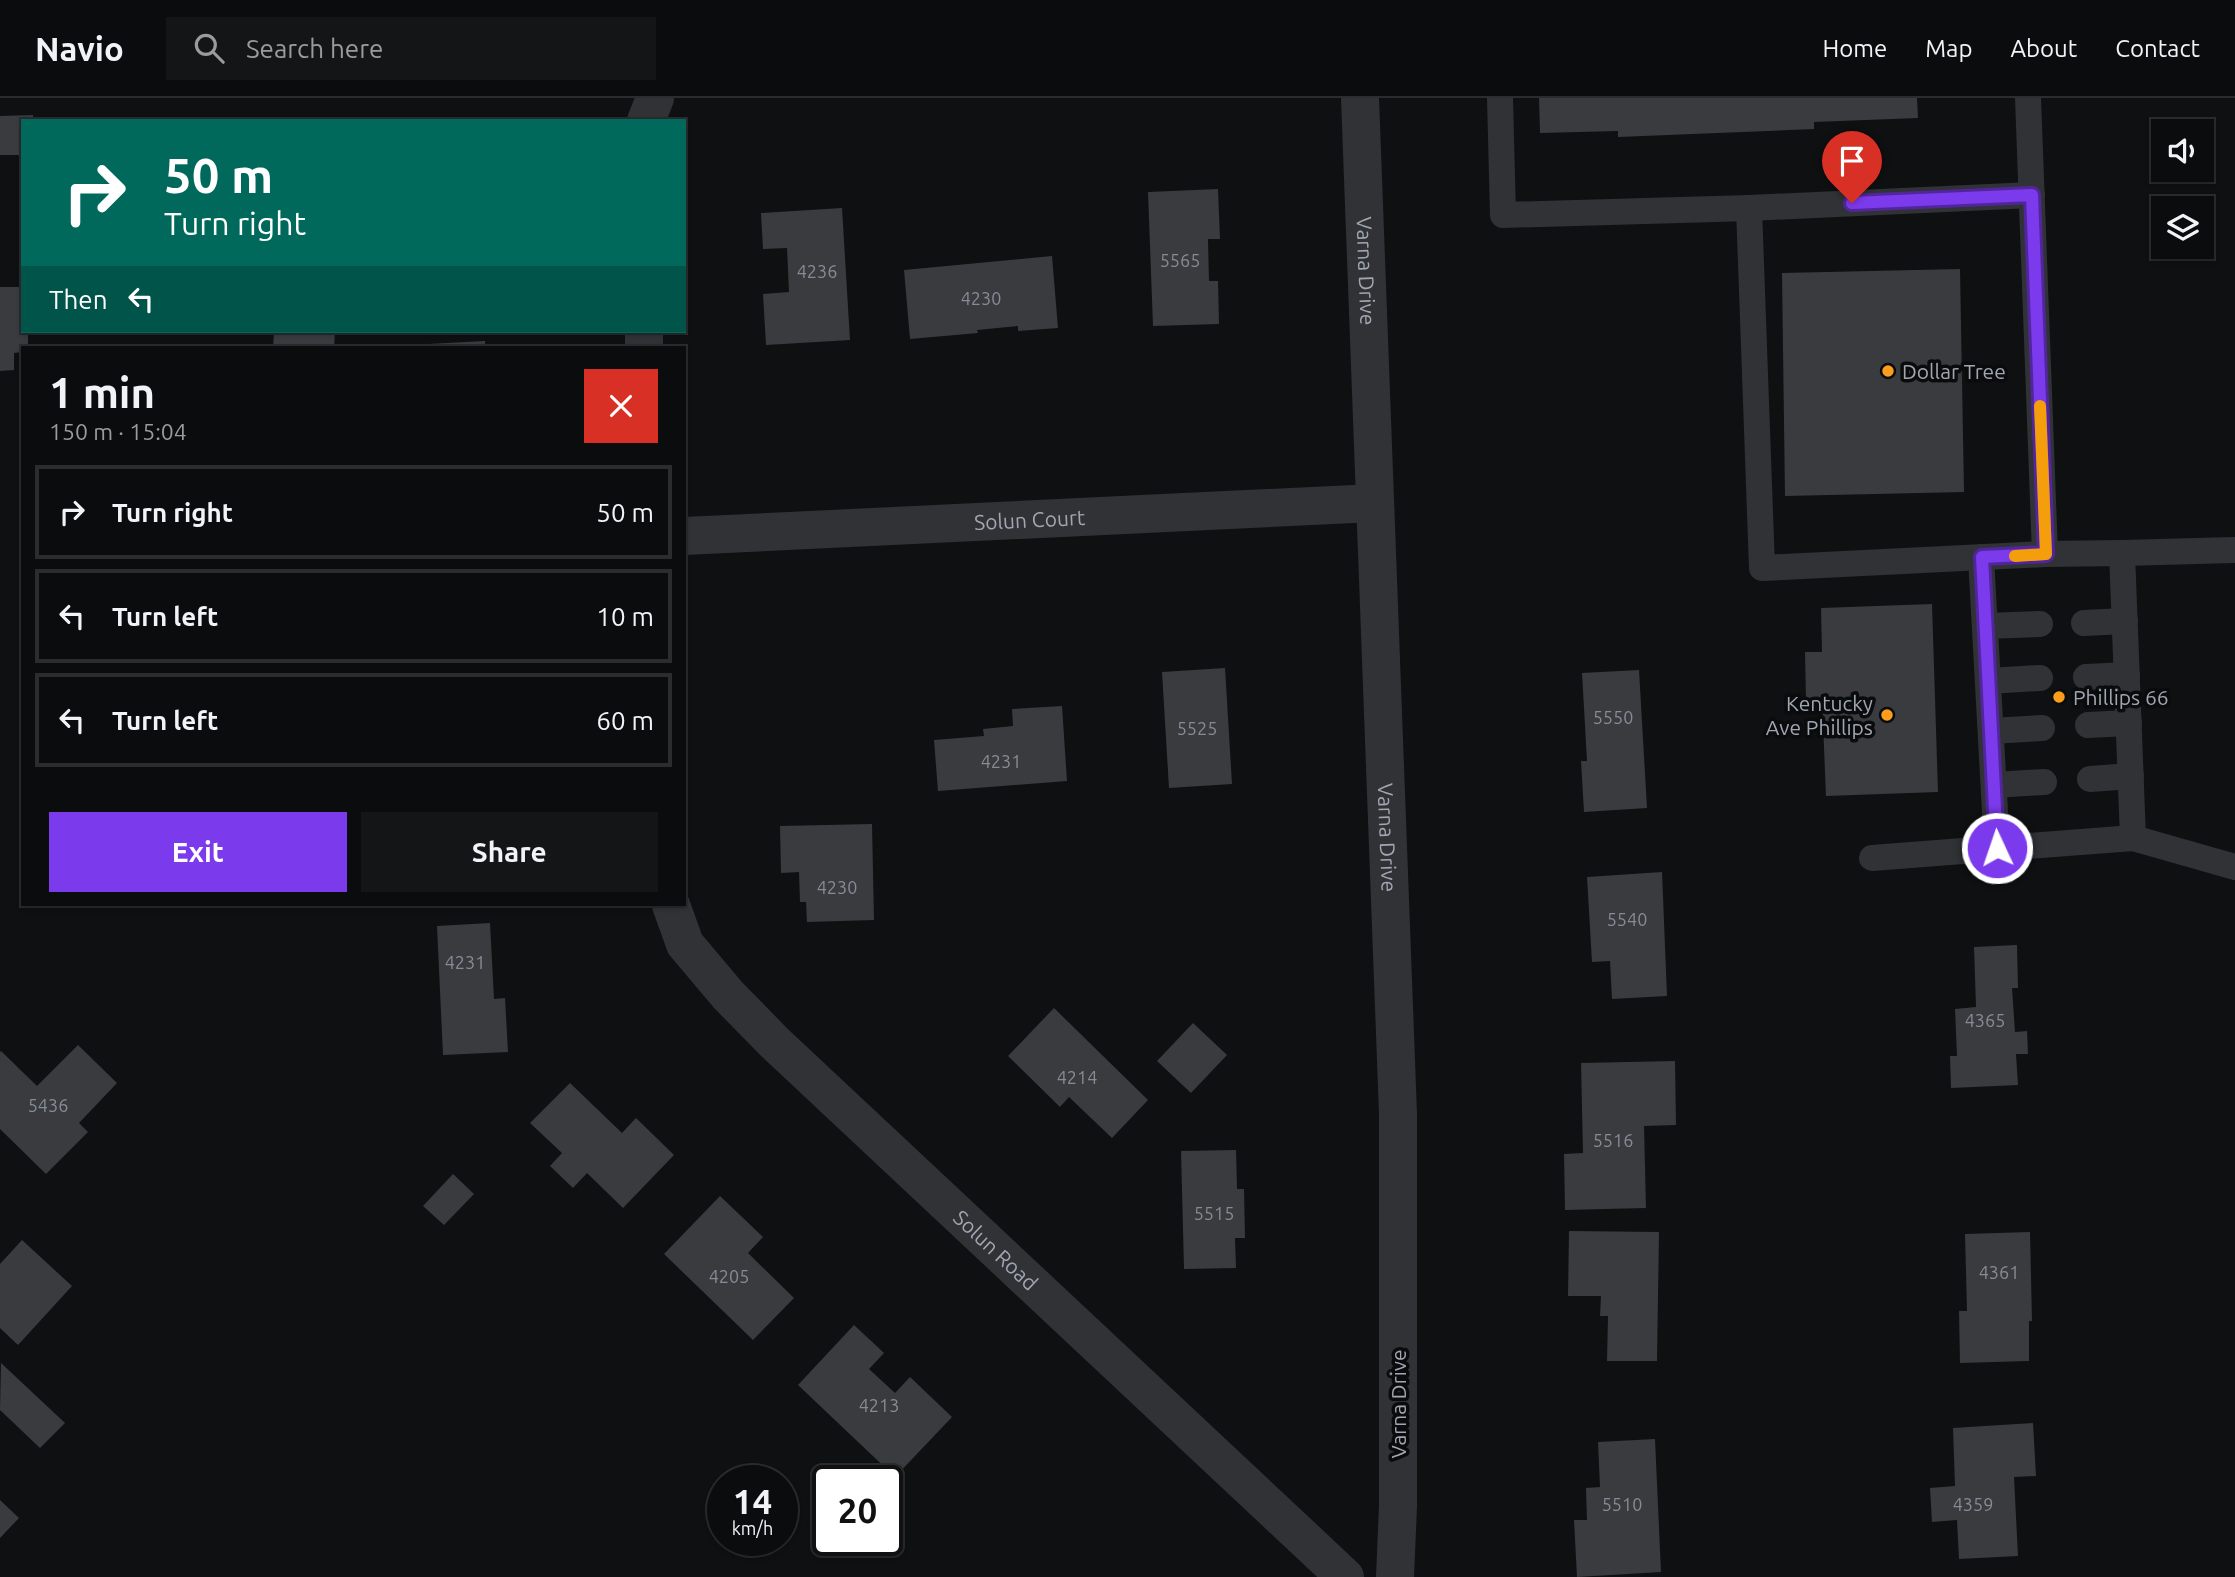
<!DOCTYPE html>
<meta charset="utf-8">
<style>
:root{--surface:#0b0c0d;--page:#141516;--text:#f1f3f6;--muted:#9a9b9d;--line:#2b2c2e;--accent:#7c3aed}
body{margin:0;font-family:Ubuntu,sans-serif;background:var(--page);color:var(--text);height:100vh;display:flex;flex-direction:column;font-size:26px;white-space:nowrap}
*{box-sizing:border-box;margin:0}
p{font-size:23px;color:var(--muted)}
.icon{flex:none;width:38px;height:38px;fill:none;stroke:currentColor;stroke-width:2;stroke-linecap:round;stroke-linejoin:round}
.map{position:relative;flex:1;overflow:hidden}
.side{position:absolute;left:21px;top:248px;width:665px;height:560px;display:flex;flex-direction:column;background:var(--surface);border-radius:0px;box-shadow:0 2px 5px #0004,0 0 0 2px var(--line)}
.side>*{flex:none}
.top-card{position:absolute;left:21px;top:21px;width:665px;height:214px;border-radius:0px;box-shadow:0 2px 5px #0004,0 0 0 2px var(--line);background:#00695c;color:#fff;overflow:hidden}
.controls{position:absolute;left:2151px;top:21px;display:grid;gap:14px}
.controls a{display:grid;place-items:center;width:63px;height:63px;border-radius:0px;background:var(--surface);box-shadow:0 2px 5px #0004,0 0 0 2px var(--line);font-size:35px}
.speed{position:absolute;left:707px;top:1367px;display:flex;gap:14px;font-size:35px;font-weight:700;text-align:center}
.speed>*{display:grid;place-content:center;width:91px;height:91px;border-radius:50%;background:var(--surface);box-shadow:0 2px 5px #0004,0 0 0 2px var(--line);line-height:1}
.speed small{font-size:18px;font-weight:400}
.speed .limit{border:4px solid #111;border-radius:10px;background:#fff;color:#111}
.pin{position:absolute;display:grid;place-items:center;width:60px;height:60px;color:#fff;margin:-72px -30px;border-radius:50% 50% 50% 0;rotate:-45deg;box-shadow:0 0 7px #0007}
.pin .icon{rotate:45deg}
.me{position:absolute;width:77px;margin:-38px;rotate:357deg;stroke-linejoin:round;filter:drop-shadow(0 0 5px #0008)}
.turn{display:flex;align-items:center;gap:24px;height:147px;padding:0 28px;font-size:32px}
.turn .icon{width:91px;height:91px;stroke-width:2.5}
.turn b{display:block;font-size:49px;line-height:60px}
.then{display:flex;align-items:center;height:66px;padding:0 28px;background:#0003;gap:14px;font-size:26px}
.round{display:grid;place-items:center;flex:none;width:74px;height:74px;border-radius:0px;background:var(--page)}
.summary{display:flex;align-items:center;justify-content:space-between;height:119px;padding:0 28px}
h1{font-size:42px;font-weight:600;line-height:52px}
.action{display:flex;gap:14px;margin-top:auto;padding:14px 28px}
.action a{flex:1;height:80px;border-radius:0px;background:var(--accent);color:#fff;font-size:28px;font-weight:600;line-height:80px;text-align:center}
.action a+a{background:var(--page);color:var(--text)}
ul{padding:0;list-style:none}
li{display:flex;align-items:center;gap:21px;height:94px;margin:0 14px 10px;padding:0 14px;border:4px solid var(--line);border-radius:0px}
li div{flex:1}
li b{display:block;font-size:26px}
li em{font-style:normal}
header{display:flex;align-items:center;gap:42px;box-sizing:border-box;height:98px;padding:0 35px;background:var(--surface);border-bottom:2px solid var(--line)}
header strong{font-size:33px}
nav{display:flex;gap:38px;margin-inline-start:auto;font-size:24px}
.search{width:490px;height:63px;background:var(--page);display:flex;align-items:center;gap:18px;box-sizing:border-box;padding:0 24px;border-radius:0px;color:var(--muted);font-size:26px}
.map>svg:first-child{display:block}
.building{fill:#393b3f}
.lines{fill:none;stroke-linecap:round;stroke-linejoin:round}
.service{stroke:#303236;stroke-width:26}
.minor{stroke:#303236;stroke-width:38}
.route-casing{stroke:#51269a;stroke-width:18}
.route{stroke:#7c3aed;stroke-width:12}
.slow{stroke:#f59e0b;stroke-width:12}
.poi-dot{fill:#fc9d1c;stroke:#0a0b0c;stroke-width:2.5}
.labels{text-anchor:middle;dominant-baseline:central;stroke-width:7;stroke-linejoin:round;paint-order:stroke}
.number-label{font-size:18px;fill:#868c96}
.street-label{font-size:21px;fill:#a0a7b3;stroke:#0a0b0c}
.poi-label{font-size:21px;fill:#a0a7b3;stroke:#0a0b0c;text-anchor:start}
</style>
<header>
<strong>Navio</strong>
<div class="search"><svg class="icon" aria-label="search" viewBox="0 0 24 24"><circle cx="10" cy="10" r="6"/><path d="M15 15l6 6"/></svg>Search here</div>
<nav><a>Home</a><a>Map</a><a>About</a><a>Contact</a></nav>
</header>
<div class="map">
<svg width="2235" height="1479" viewBox="0 0 2235 1479">
<rect width="100%" height="100%" fill="#0f1011"/>
<g class="building">
<polygon points="1539,0 1917,0 1918,20 1814,24 1814,31 1618,39 1618,33 1540,35"/>
<polygon points="33,17 33,23 23,23 23,57 0,57 0,18"/>
<polygon points="1218,91 1220,141 1208,141 1209,183 1218,183 1219,226 1153,228 1148,94"/>
<polygon points="842,110 850,242 766,247 763,196 789,194 787,150 763,151 761,115"/>
<polygon points="1052,158 1058,230 1018,233 1018,228 977,232 978,235 910,241 904,172"/>
<polygon points="1960,171 1964,394 1785,398 1782,175"/>
<polygon points="0,189 23,189 23,233 28,233 28,250 23,250 23,254 14,255 14,272 0,273"/>
<polygon points="274,233 335,233 334,250 273,250"/>
<polygon points="485,243 485,250 391,250 391,248"/>
<polygon points="96,247 96,250 47,250 47,248"/>
<polygon points="1932,506 1938,694 1826,698 1822,601 1806,601 1805,554 1822,554 1821,510"/>
<polygon points="1225,570 1232,686 1169,690 1162,574"/>
<polygon points="1639,572 1647,710 1584,714 1581,663 1587,663 1582,575"/>
<polygon points="1062,608 1067,683 938,693 934,642 984,638 983,631 1013,628 1012,611"/>
<polygon points="872,726 874,822 807,824 806,804 800,804 799,774 781,775 780,728"/>
<polygon points="1662,774 1667,898 1612,901 1610,863 1592,864 1587,779"/>
<polygon points="490,825 494,901 505,900 508,954 443,957 437,828"/>
<polygon points="2017,847 2018,890 2012,890 2015,934 2027,933 2028,956 2016,956 2018,987 1951,990 1950,958 1957,958 1955,911 1976,909 1974,849"/>
<polygon points="1054,910 1148,1002 1112,1040 1069,999 1060,1009 1008,958"/>
<polygon points="1193,925 1227,957 1191,995 1157,963"/>
<polygon points="78,947 117,985 79,1025 88,1034 46,1076 0,1031 0,954 1,953 37,988"/>
<polygon points="1675,963 1676,1027 1644,1028 1646,1110 1565,1112 1564,1056 1583,1055 1581,965"/>
<polygon points="570,985 622,1035 636,1020 674,1057 623,1110 587,1075 573,1090 550,1068 562,1055 530,1025"/>
<polygon points="1236,1052 1237,1091 1244,1091 1245,1140 1235,1140 1236,1170 1184,1171 1181,1053"/>
<polygon points="453,1076 474,1096 444,1127 423,1108"/>
<polygon points="720,1098 763,1139 748,1155 794,1200 753,1242 664,1156"/>
<polygon points="1569,1133 1659,1134 1657,1263 1607,1263 1608,1218 1600,1218 1601,1198 1568,1198"/>
<polygon points="2030,1134 2032,1223 2029,1223 2029,1263 1960,1265 1959,1213 1967,1213 1965,1136"/>
<polygon points="22,1142 72,1188 18,1247 0,1230 0,1166"/>
<polygon points="854,1227 884,1255 869,1271 895,1295 910,1279 952,1319 895,1379 798,1287"/>
<polygon points="1,1265 65,1325 40,1350 0,1312"/>
<polygon points="2033,1325 2036,1378 2014,1379 2018,1458 1959,1461 1957,1422 1932,1424 1930,1390 1955,1388 1953,1330"/>
<polygon points="1655,1341 1661,1474 1577,1479 1574,1422 1587,1422 1586,1390 1600,1389 1598,1344"/>
<polygon points="0,1402 19,1420 0,1440"/>
</g>
<g class="lines">
<g class="service">
<polyline points="1500,0 1503,117 1749,110 2032,97"/>
<polyline points="2028,0 2045,456 2122,455"/>
<polyline points="1749,110 1762,470 2045,456"/>
<polyline points="2235,452 2122,455 2133,740 2235,769"/>
<polyline points="1981,459 1997,750"/>
<polyline points="2084,525 2125,523"/>
<polyline points="1985,528 2040,526"/>
<polyline points="2086,579 2127,577"/>
<polyline points="1988,583 2040,580"/>
<polyline points="2088,627 2129,625"/>
<polyline points="1991,633 2042,630"/>
<polyline points="2090,681 2131,678"/>
<polyline points="1994,687 2044,684"/>
<polyline points="1872,760 2133,740"/>
</g>
<g class="minor">
<path id="s1" d="M1360,0l38,1016v392l-3,71"/>
<polyline points="646,23 655,0"/>
<polyline points="644,233 644,250"/>
<path id="s2" d="M684,438l690,-33"/>
<path id="s3" d="M671,807l14,39 43,51 46,47 571,535"/>
</g>
</g>
<g class="lines">
<g class="route-casing">
<polyline id="route" points="1852,105 2032,97 2046,456 1982,459 1997,750"/>
</g>
<use href="#route" class="route"/>
<polyline class="slow" points="2015,458 2046,456 2040,308"/>
</g>
<g class="poi-dot">
<circle cx="1888" cy="273" r="7"/>
<circle cx="2059" cy="599" r="7"/>
<circle cx="1887" cy="617" r="7"/>
</g>
<g class="labels">
<g class="number-label">
<text x="1180" y="162">5565</text>
<text x="817" y="173">4236</text>
<text x="981" y="200">4230</text>
<text x="1613" y="619">5550</text>
<text x="1197" y="630">5525</text>
<text x="1001" y="663">4231</text>
<text x="837" y="789">4230</text>
<text x="1627" y="821">5540</text>
<text x="465" y="864">4231</text>
<text x="1985" y="922">4365</text>
<text x="1077" y="979">4214</text>
<text x="48" y="1007">5436</text>
<text x="1613" y="1042">5516</text>
<text x="1214" y="1115">5515</text>
<text x="1999" y="1174">4361</text>
<text x="729" y="1178">4205</text>
<text x="879" y="1307">4213</text>
<text x="1622" y="1406">5510</text>
<text x="1973" y="1406">4359</text>
</g>
<g class="street-label">
<text stroke="none"><textPath href="#s1" startOffset="173">Varna Drive</textPath></text>
<text stroke="none"><textPath href="#s2" startOffset="346">Solun Court</textPath></text>
<text stroke="none"><textPath href="#s1" startOffset="740">Varna Drive</textPath></text>
<text stroke="none"><textPath href="#s3" startOffset="478">Solun Road</textPath></text>
<text transform="translate(1398 1306) rotate(-90)">Varna Drive</text>
</g>
<g class="poi-label">
<text x="1902" y="273">Dollar Tree</text>
<text x="2073" y="599">Phillips 66</text>
<text x="1873" y="605" text-anchor="end">Kentucky<tspan x="1873" dy="24">Ave Phillips</tspan></text>
</g>
</g>
</svg>
<div class="controls">
<a><svg class="icon" aria-label="sound" viewBox="0 0 24 24"><path d="M4 9h4l5-4v14l-5-4H4zM17 9q2 3 0 6"/></svg></a>
<a><svg class="icon" aria-label="layers" viewBox="0 0 24 24"><path d="M12 4l9 5-9 5-9-5zM3 14l9 5 9-5"/></svg></a>
</div>
<div class="speed"><div>14<small>km/h</small></div><div class="limit">20</div></div>
<div class="pin" style="left:1852px;top:105px;background:#d93025"><svg class="icon" aria-label="arrive" viewBox="0 0 24 24"><path d="M6 21V4h12l-3 4 3 4H6"/></svg></div>
<svg class="me" style="left:1997px;top:750px" viewBox="-20 -20 40 40"><circle r="17" fill="#7c3aed" stroke="#fff" stroke-width="3"/><path d="M0-11L8 9 0 5-8 9z" fill="#fff"/></svg>
<div class="top-card">
<div class="turn"><svg class="icon" aria-label="right" viewBox="0 0 24 24"><path d="M7 20v-9h11M14 6l5 5-5 5"/></svg><div><b>50 m</b>Turn right</div></div>
<div class="then">Then<svg class="icon" aria-label="left" viewBox="0 0 24 24"><path d="M17 20v-9H6M10 6l-5 5 5 5"/></svg></div>
</div>
<section class="side">
<div class="summary"><div><h1>1 min</h1><p>150 m · 15:04</p></div><a class="round" style="background:#d93025;color:#fff"><svg class="icon" aria-label="close" viewBox="0 0 24 24"><path d="M6 6l12 12M18 6L6 18"/></svg></a></div>
<ul>
<li><svg class="icon" aria-label="right" viewBox="0 0 24 24"><path d="M7 20v-9h11M14 6l5 5-5 5"/></svg><div><b>Turn right</b></div><em>50 m</em></li>
<li><svg class="icon" aria-label="left" viewBox="0 0 24 24"><path d="M17 20v-9H6M10 6l-5 5 5 5"/></svg><div><b>Turn left</b></div><em>10 m</em></li>
<li><svg class="icon" aria-label="left" viewBox="0 0 24 24"><path d="M17 20v-9H6M10 6l-5 5 5 5"/></svg><div><b>Turn left</b></div><em>60 m</em></li>
</ul>
<div class="action"><a>Exit</a><a>Share</a></div>
</section>
</div>
